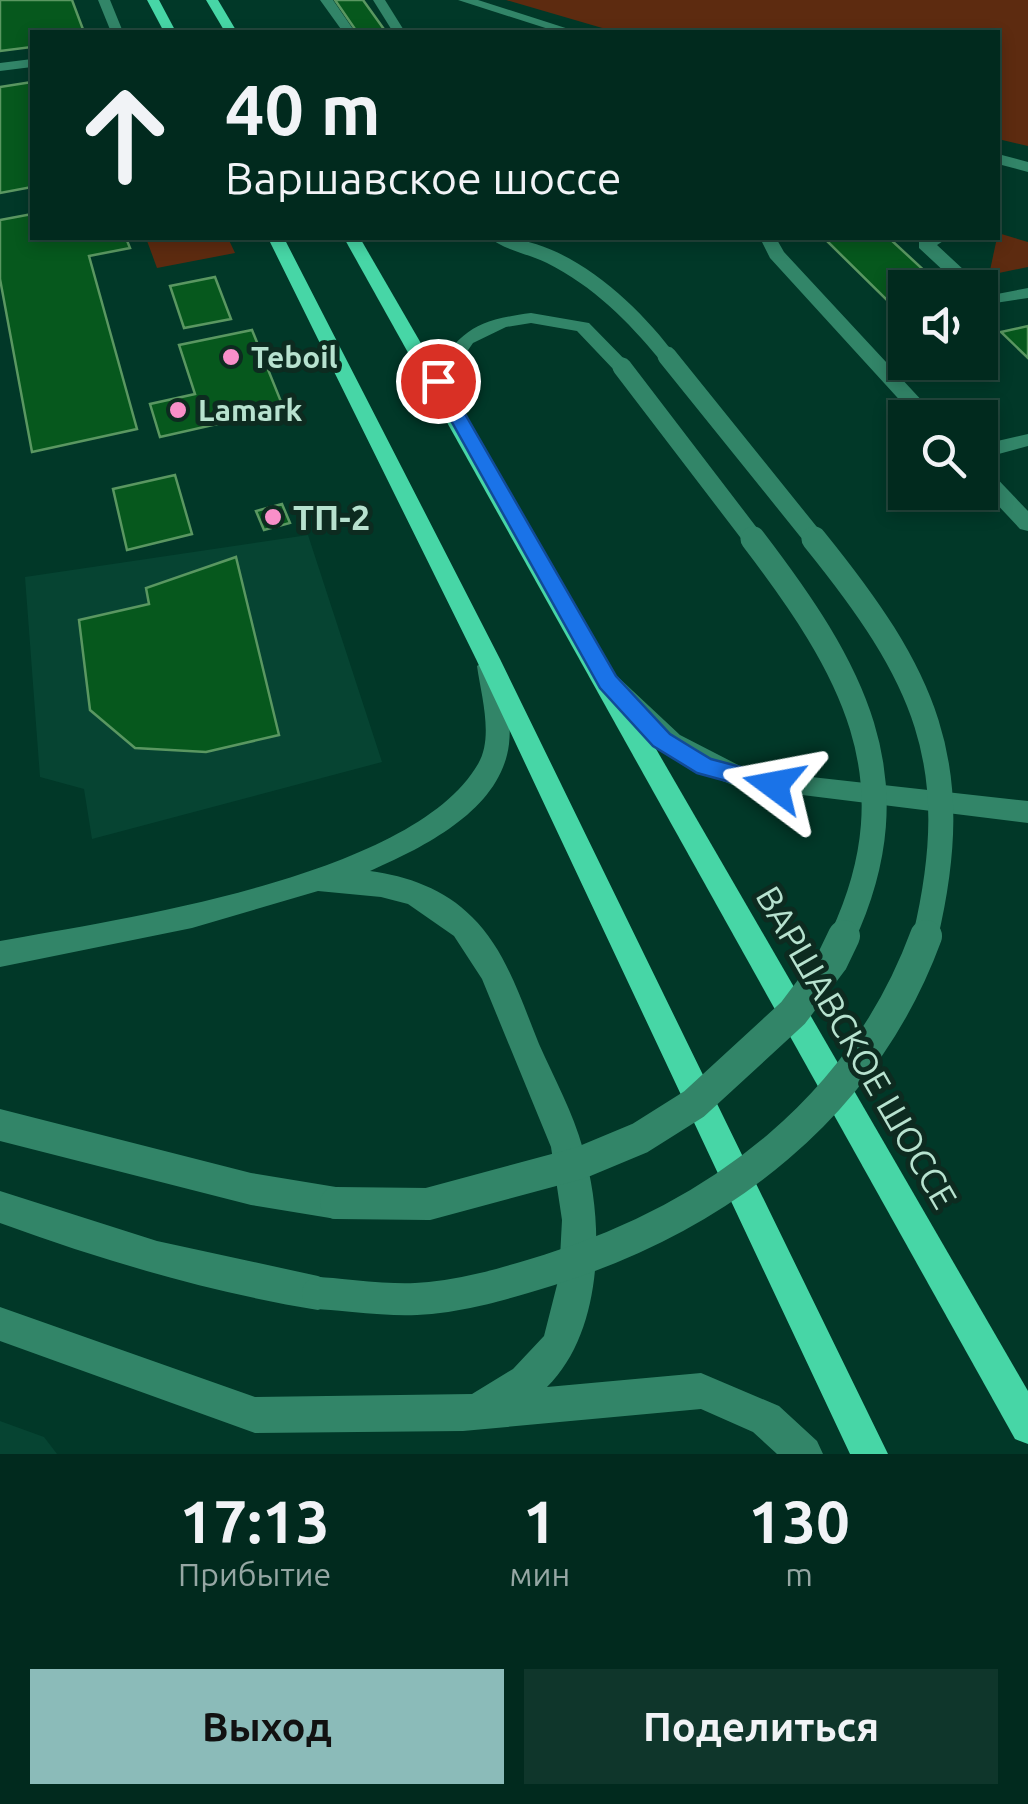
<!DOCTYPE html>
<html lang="ru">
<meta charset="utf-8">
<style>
:root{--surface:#012a1e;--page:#0f362b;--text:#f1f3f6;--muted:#96a7a4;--line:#23463c;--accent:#8bbbb9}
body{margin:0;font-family:Ubuntu,sans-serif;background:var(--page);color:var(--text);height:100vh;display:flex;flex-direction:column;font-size:38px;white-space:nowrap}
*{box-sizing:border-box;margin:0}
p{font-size:32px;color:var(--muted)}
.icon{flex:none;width:55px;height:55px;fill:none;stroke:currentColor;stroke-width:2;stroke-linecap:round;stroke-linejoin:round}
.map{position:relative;height:1454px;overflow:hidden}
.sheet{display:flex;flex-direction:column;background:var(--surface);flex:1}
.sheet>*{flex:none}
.hud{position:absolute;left:30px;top:30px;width:970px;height:210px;border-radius:0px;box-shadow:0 5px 15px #0003,0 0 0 2px var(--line);background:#012a1e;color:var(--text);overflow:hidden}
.buttons{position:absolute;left:888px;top:270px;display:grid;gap:20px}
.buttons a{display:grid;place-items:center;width:110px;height:110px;border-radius:0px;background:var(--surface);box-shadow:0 5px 15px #0003,0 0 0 2px var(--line);font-size:50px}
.pin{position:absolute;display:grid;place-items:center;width:85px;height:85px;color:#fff;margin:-42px;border:5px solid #fff;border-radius:50%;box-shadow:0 2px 10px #0007}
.me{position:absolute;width:110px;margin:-55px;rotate:283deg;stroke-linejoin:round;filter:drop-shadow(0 0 8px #0008)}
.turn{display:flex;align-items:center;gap:35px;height:210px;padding:0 30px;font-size:45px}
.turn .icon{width:130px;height:130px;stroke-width:2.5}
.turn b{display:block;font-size:70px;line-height:85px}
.eta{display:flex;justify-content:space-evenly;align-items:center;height:170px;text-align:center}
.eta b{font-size:60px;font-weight:700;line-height:70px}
.action{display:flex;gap:20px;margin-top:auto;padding:20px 30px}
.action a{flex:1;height:115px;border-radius:0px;background:var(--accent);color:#111;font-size:40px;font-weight:700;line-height:115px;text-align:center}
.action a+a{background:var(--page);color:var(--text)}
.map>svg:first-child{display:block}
.built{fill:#064432}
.green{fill:#5d2b10}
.building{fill:#06581d;stroke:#5a9761;stroke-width:2.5}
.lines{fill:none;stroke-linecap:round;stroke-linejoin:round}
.minor{fill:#328568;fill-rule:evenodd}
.major{fill:#47d6a6;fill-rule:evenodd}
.minor-bridge-far2{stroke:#328568;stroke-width:19}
.minor-bridge-far1{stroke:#328568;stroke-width:25}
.minor-bridge{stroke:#328568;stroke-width:32}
.route{fill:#1a73e8;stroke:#114b97;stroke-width:2.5}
.poi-dot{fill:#f98fc9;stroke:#0d2b20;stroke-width:4}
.labels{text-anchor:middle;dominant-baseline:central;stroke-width:10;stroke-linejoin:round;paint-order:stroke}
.far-poi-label{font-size:30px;font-weight:bold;fill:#b7e2cf;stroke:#0d2b20;text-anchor:start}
.poi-label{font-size:35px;font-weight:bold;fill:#b7e2cf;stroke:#0d2b20;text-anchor:start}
.street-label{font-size:35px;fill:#b7e2cf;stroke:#0d2b20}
</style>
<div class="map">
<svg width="1028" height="1454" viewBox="0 0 1028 1454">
<rect width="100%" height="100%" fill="#013828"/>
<g class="built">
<polygon points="308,535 382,762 92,839 84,789 40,777 25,577"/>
<polygon points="0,1421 44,1437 57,1454 0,1454"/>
</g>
<g class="green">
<polygon points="506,0 1028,0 1028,146 998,139 998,32 616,32"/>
<polygon points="998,233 1028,242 1028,267 989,275"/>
<polygon points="146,238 228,238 235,253 157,268"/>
</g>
<g class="building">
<polygon points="0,0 72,0 84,32 32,32 32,47 0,51"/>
<polygon points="335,0 363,0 386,32 357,32"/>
<polygon points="32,82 32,187 0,193 0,87"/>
<polygon points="32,214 32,238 126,238 130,248 89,256 137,429 32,452 0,279 0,220"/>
<polygon points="842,238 889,238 943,288 905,288 905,310 898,311 827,241"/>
<polygon points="215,277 231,319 184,328 170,286"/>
<polygon points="1028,326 1028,358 1001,332"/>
<polygon points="252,330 284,409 160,437 150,404 195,394 179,345"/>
<polygon points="175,475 192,534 127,550 113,489"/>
<polygon points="282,504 290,523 264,530 256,511"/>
<polygon points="236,557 279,735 206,752 135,748 90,710 79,620 149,604 146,588"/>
</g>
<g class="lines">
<g class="minor">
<polygon points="98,0 110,0 123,32 111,32"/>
<polygon points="320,0 333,0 355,32 343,32"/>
<polygon points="373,0 385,0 405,32 393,32"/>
<polygon points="458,0 478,0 578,32 558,32"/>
<polygon points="32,59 32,67 0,71 0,63"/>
<polygon points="998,154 1028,162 1028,172 998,164"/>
<path d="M490,238c72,-5 146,64 186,118l-9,6 -7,-2c-32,-39 -67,-74 -113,-97 -18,-9 -43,-13 -57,-25z"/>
<polygon points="760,238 776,238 784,252 938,418 916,418 770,258"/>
<polygon points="926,238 948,238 937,245 979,284 992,295 1028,288 1028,298 982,305 980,288 962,288 919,248 919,240"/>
<path d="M531,313l58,10 43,44 -3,4h-14l-38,-40 -46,-8 -25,4 -33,16 -29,42h-14l-3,-4c34,-49 43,-60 104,-68z"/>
<polygon points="1028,434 1028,446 980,459 980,445"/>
<polygon points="980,466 987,468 1028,511 1028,531 1020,529 980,486"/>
<path d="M489,657l12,9c4,25 11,52 8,78 -8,66 -85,103 -139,127 37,5 75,18 102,46 34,33 49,83 67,127 15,34 34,68 44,105 22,72 21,182 -36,238l154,-14 78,33 38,35 6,13h-46l-24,-22 -52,-23 -238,22 -208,2 -255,-92v-34l255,90 217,-3 41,-25 31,-33 15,-59 3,-57 -11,-73 -69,-168 -28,-43 -46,-32 -27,-7 -63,-6 -126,37 -192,39v-26c121,-22 413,-64 478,-177 16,-27 3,-69 -1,-98z"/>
<path d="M609,675l9,2 62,58 68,35 280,31v22l-290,-36c-57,-20 -96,-53 -138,-96l-3,-7z"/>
<polygon points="0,1109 251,1173 336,1187 348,1191 352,1203 348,1215 336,1219 251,1205 0,1141"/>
<path d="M0,1191l157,50 161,35 12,5 5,12 -5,12 -12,5c-109,-18 -214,-49 -318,-87z"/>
</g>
<g class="major">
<polygon points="147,0 159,0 176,32 164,32"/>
<polygon points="206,0 218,0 237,32 225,32"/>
<polygon points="268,238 284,238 500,659 888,1454 850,1454 476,659"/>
<polygon points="344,238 360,238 1028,1391 1028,1444 1015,1439"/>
</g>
<g class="minor-bridge-far2">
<polyline points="667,356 816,541"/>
<polyline points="622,367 755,541"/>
</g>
<g class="minor-bridge-far1">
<path d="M753,539c97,127 164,239 89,399"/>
<path d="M814,539c110,136 153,223 111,399"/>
</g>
<g class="minor-bridge">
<polyline points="336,1203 428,1204 580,1163 640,1138 694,1104 793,1013 832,961 844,936"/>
<path d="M318,1293c33,2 66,8 98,6 45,-2 91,-16 133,-29 171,-54 314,-163 377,-334"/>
</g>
</g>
<polygon class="route" points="438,376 446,381 616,676 670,734 691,747 711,759 782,778 782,792 774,794 697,773 653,746 600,688 429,381"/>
<g class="poi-dot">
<circle cx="231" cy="357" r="10"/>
<circle cx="178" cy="410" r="10"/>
<circle cx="273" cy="517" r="10"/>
</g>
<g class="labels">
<g class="far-poi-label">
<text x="251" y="357">Teboil</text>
<text x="198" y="410">Lamark</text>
</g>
<g class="poi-label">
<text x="293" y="517">ТП-2</text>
</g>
<g class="street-label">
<text transform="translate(857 1047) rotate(60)">ВАРШАВСКОЕ ШОССЕ</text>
</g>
</g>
</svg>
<div class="buttons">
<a><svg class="icon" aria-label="sound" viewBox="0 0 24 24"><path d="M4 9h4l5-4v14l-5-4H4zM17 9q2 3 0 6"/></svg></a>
<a><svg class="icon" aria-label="search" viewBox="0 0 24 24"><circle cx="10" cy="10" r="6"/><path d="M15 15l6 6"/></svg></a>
</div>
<div class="pin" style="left:438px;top:381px;background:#d93025"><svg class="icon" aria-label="arrive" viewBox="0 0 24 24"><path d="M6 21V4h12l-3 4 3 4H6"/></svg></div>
<svg class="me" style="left:774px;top:785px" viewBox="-20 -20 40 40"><path d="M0-17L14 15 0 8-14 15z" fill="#1a73e8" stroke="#fff" stroke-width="4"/></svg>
<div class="hud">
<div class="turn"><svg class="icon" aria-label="ahead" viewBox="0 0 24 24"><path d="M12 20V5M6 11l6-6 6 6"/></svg><div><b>40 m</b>Варшавское шоссе</div></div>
</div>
</div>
<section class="sheet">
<div class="eta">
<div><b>17:13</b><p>Прибытие</p></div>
<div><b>1</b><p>мин</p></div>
<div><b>130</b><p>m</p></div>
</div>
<div class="action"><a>Выход</a><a>Поделиться</a></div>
</section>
